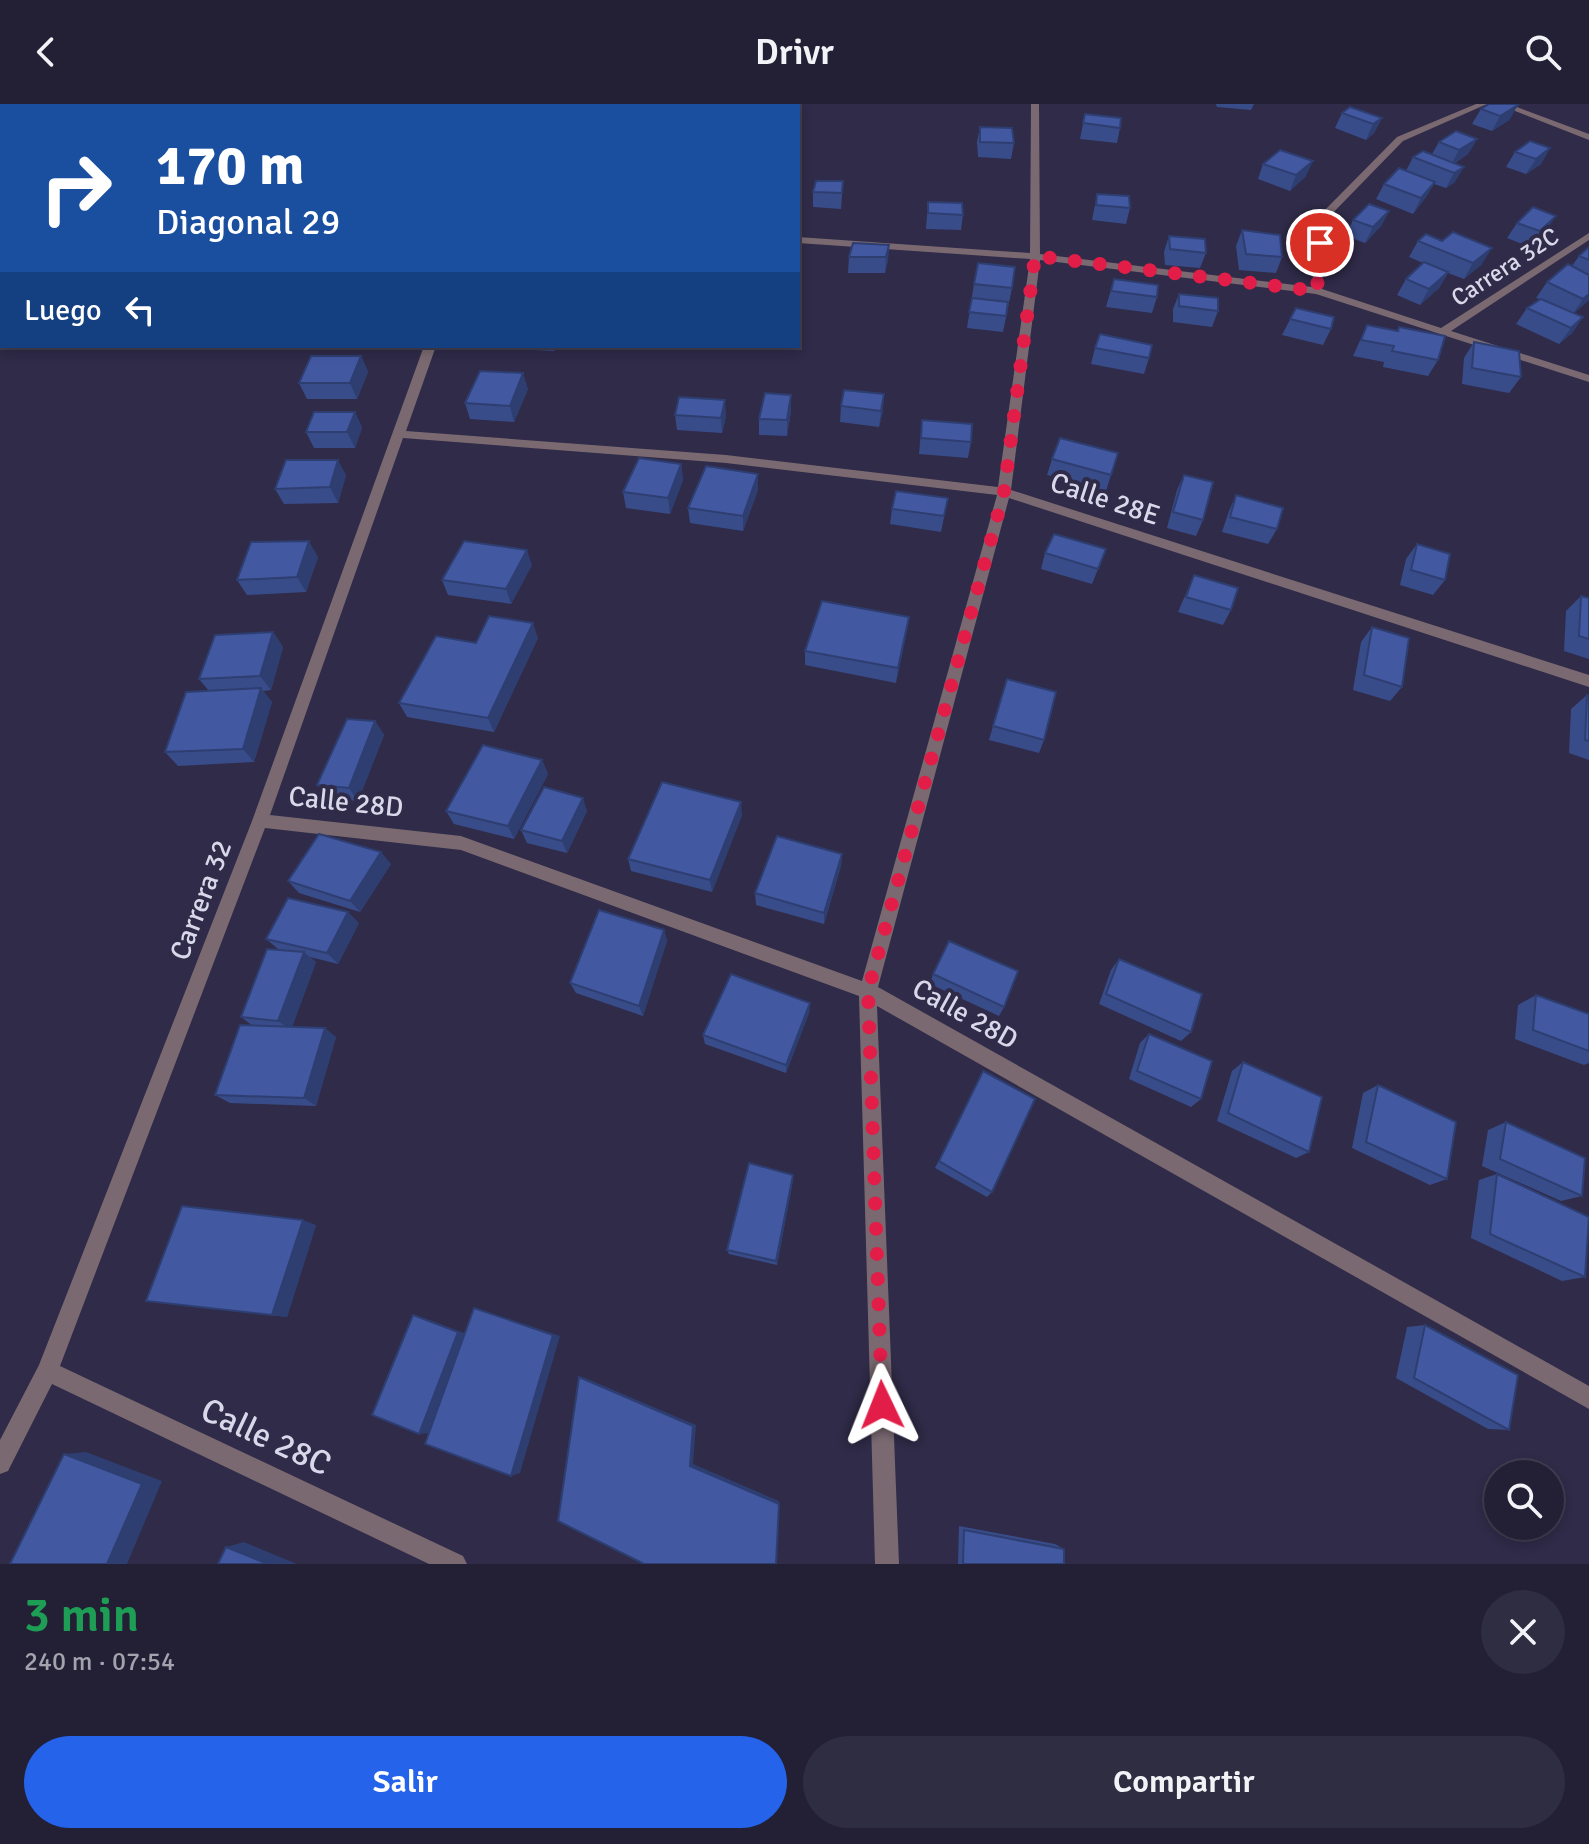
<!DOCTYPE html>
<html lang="es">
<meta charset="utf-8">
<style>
:root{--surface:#232036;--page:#2f2d42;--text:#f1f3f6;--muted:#a3a3ad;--line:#403e51;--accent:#2563eb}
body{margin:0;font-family:Signika,sans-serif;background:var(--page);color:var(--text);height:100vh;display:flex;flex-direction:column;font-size:30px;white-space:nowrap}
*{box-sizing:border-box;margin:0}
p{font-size:26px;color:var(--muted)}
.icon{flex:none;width:44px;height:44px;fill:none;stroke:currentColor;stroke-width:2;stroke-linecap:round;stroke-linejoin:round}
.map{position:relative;height:1460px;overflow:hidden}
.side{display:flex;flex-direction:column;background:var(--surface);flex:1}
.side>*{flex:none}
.hud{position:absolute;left:0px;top:0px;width:800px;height:244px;box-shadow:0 4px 12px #0003,0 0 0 2px var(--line);background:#1a4fa0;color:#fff;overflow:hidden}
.fabs{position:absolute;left:1484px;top:1356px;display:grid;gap:16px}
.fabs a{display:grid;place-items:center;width:80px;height:80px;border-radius:50%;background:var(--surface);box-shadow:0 4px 12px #0003,0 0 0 2px var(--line);font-size:40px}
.pin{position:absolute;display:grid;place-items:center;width:68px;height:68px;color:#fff;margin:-34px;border:4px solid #fff;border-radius:50%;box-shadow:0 2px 8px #0007}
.me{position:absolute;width:88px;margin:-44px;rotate:358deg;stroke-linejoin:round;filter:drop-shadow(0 0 6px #0008)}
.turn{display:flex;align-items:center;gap:28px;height:168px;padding:0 24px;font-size:36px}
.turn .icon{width:104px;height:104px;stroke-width:2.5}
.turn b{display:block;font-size:56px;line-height:68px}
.then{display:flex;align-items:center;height:76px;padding:0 24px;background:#0003;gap:16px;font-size:30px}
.round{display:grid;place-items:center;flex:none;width:84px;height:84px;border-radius:42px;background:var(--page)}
.head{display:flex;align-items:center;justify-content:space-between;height:136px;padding:0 24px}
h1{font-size:48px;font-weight:600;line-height:60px;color:#1e9e55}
.action{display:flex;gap:16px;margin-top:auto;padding:16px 24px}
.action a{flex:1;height:92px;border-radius:48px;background:var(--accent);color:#fff;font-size:32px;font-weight:600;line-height:92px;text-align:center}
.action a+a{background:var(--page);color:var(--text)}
header{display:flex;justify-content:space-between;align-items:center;height:104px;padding:0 24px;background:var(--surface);font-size:36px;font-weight:600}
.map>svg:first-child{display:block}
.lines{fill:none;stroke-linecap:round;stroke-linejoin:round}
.street{fill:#7a6971;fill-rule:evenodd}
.wall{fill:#394c8a}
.shaded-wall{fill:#2e3e71}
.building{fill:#4258a1;stroke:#2e3e71;stroke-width:2}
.route{stroke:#e11d48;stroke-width:14;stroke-dasharray:0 25.2}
.labels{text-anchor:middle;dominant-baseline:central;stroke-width:8;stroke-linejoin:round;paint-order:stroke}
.far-street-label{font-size:24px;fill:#d9d8ea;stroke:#2f2b48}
.street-label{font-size:28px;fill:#d9d8ea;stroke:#2f2b48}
.near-street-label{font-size:34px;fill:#d9d8ea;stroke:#2f2b48}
</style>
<header><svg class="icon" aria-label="back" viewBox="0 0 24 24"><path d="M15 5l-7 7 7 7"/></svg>Drivr<svg class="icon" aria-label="search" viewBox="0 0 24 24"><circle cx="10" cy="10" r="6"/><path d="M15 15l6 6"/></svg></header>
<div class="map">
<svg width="1589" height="1460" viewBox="0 0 1589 1460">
<rect width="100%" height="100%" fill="#2f2b48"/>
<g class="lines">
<g class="street">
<rect x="481" y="0" width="8" height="2"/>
<path d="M1031,0h8l1,150 272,33 6,-70 79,-80 79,-33h11l-84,37 -77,79 -4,69 119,39 148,-95v7l-138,91 138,44v7l-273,-88 -276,-34 -29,230 578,185v12l-580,-189 -131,489 711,399v23l-712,-403 22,558h-24l-16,-568 -398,-146 -196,-22 -205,538 403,190 4,8h-38l-377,-180 -44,87 -8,3v-34l39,-75 213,-544 172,-475h12l-30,85 320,24 272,32 32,-228 -232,-16v-6l232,16zM403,334l323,25 271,32 -135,486 -401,-145 -191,-21z"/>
<polygon points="1497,0 1509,0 1589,30 1589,36"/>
</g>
</g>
<g class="wall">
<polygon points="1216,0 1254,0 1251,6 1217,3"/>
<polygon points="1518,1 1509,16 1492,27 1472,20 1481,5"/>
<polygon points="1342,9 1382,14 1374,29 1366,36 1335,24"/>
<polygon points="1085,10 1120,24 1117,39 1080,35"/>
<polygon points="980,23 1014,39 1011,55 978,53 977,38"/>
<polygon points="1477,35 1468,50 1455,59 1455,78 1446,84 1434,80 1426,93 1413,110 1376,95 1384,80 1406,67 1413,53 1432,50 1439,38"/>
<polygon points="1550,44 1541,60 1526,70 1506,63 1515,48"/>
<polygon points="1263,60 1306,72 1290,87 1258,75"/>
<polygon points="843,77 841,105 813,103 813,88"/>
<polygon points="1097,90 1130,104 1126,120 1092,116"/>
<polygon points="928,98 963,111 961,126 926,125"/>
<polygon points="1389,107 1381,122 1365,139 1346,132 1353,116"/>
<polygon points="1517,119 1546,127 1530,143 1507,134"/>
<polygon points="1242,126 1282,153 1276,169 1239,166 1236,142"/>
<polygon points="1169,132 1206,149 1200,164 1165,161 1164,148"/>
<polygon points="1418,137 1482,160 1464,175 1448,169 1439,184 1420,201 1397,191 1406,175 1423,159 1409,153"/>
<polygon points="889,141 888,156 885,169 848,169 849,153"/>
<polygon points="1589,143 1589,196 1574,209 1583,213 1572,229 1559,240 1516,220 1527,204 1540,195 1536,194 1547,178 1572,162 1579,152"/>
<polygon points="1114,175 1157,193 1152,209 1106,203"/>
<polygon points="974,180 1012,184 1003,228 967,224"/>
<polygon points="1179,190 1218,207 1212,223 1173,218 1173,205"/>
<polygon points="1296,204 1331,225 1323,241 1282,231"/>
<polygon points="1367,221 1397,227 1399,223 1438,256 1428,272 1383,263 1384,258 1353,252"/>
<polygon points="1474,238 1521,273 1509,289 1462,280 1464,254"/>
<polygon points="515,242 556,242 554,247 515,245"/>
<polygon points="1095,244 1149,254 1144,270 1091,260"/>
<polygon points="361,252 368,268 357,295 307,295 299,279"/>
<polygon points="528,285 514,318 470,315 465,299"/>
<polygon points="791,291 791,307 787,332 759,331 759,315"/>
<polygon points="841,302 883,306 879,323 840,318"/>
<polygon points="355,308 362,324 355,344 314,344 306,328"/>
<polygon points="675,311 726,312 722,329 677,326"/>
<polygon points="922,316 971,338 968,354 919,350"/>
<polygon points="1052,355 1111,371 1106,387 1047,371"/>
<polygon points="681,360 683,376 670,410 626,404 623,388"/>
<polygon points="758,370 758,386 743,427 690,419 688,404"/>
<polygon points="346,371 338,399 284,400 275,385"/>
<polygon points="1184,371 1203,416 1196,432 1167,424 1177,386"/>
<polygon points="1236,391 1277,425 1268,440 1222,428 1229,407"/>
<polygon points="948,394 941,428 890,420 892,405"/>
<polygon points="1417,440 1445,476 1433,491 1400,481 1406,455"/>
<polygon points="1106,445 1092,480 1041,465 1045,449"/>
<polygon points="318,453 306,488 247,491 237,476"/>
<polygon points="532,461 511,500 448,491 442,476"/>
<polygon points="1194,471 1231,506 1223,521 1178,508"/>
<polygon points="1581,492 1589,494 1589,555 1564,547 1566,507"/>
<polygon points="909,513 896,579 805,561 805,547"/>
<polygon points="1372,523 1402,583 1390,597 1353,586 1361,538"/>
<polygon points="273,528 283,543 271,586 263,587 272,598 254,658 178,662 165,648 209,587 199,575"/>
<polygon points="538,534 494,628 407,613 399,599 476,539"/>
<polygon points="1007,575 1044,636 1039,649 989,636"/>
<polygon points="1587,591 1589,592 1589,656 1569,649 1571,605"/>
<polygon points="375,617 384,631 358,697 327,694 317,681"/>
<polygon points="542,656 548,670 514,735 454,720 446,707"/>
<polygon points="587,707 567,749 527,739 521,726"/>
<polygon points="742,711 712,788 631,767 628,755"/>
<polygon points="842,750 841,762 824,820 756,801 755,789"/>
<polygon points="391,760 360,808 299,789 288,777"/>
<polygon points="359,819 338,860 310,853 316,858 292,923 336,933 316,1002 230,999 215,991 253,922 241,913 278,845 266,835"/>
<polygon points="664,826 667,837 643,912 576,889 570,879"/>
<polygon points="1119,855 1191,928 1181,937 1099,900 1111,866"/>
<polygon points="933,870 1004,903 999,912 930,880"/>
<polygon points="1536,891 1589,910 1589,959 1584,961 1515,935 1518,901"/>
<polygon points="810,899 809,909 786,969 705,940 703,931"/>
<polygon points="1149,930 1201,995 1191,1003 1129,975 1140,939"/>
<polygon points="1243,958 1309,1048 1296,1054 1217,1017 1232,967"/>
<polygon points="983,967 992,1088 987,1093 935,1064"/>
<polygon points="1378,981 1447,1075 1430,1081 1352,1044 1363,989"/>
<polygon points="1506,1018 1582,1092 1561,1097 1482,1062 1488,1026"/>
<polygon points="1497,1070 1585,1173 1562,1177 1471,1134 1479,1076"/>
<polygon points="793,1076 777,1161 729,1150 727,1146"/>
<polygon points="316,1121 287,1213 146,1197"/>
<polygon points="1425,1221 1509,1326 1488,1325 1396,1274 1407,1223"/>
<polygon points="959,1422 1055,1440 1064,1445 1064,1460 958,1460"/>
</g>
<g class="shaded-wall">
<polygon points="1518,1 1509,16 1492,27 1500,12"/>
<polygon points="1382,14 1374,29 1366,36 1373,20"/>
<polygon points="1477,35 1468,50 1451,61 1459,46"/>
<polygon points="1550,44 1541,60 1526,70 1536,55"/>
<polygon points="1313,57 1306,72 1290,87 1296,71"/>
<polygon points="1464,63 1455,78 1446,84 1454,69"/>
<polygon points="1435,78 1426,93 1413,110 1421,94"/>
<polygon points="1389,107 1381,122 1365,139 1373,123"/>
<polygon points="1556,112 1546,127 1530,143 1540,127"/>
<polygon points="889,141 888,156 885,169 886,153"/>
<polygon points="1492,144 1482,160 1464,175 1473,159"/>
<polygon points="1448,168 1439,184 1420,201 1429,185"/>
<polygon points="1589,190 1589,196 1572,211 1583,195"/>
<polygon points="1583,213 1572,229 1559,240 1571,224"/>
<polygon points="361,252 368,268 357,295 350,279"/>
<polygon points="523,269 528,285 514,318 510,302"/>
<polygon points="884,290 883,306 879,323 881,307"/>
<polygon points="791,291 791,307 787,332 787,316"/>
<polygon points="725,296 726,312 722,329 721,314"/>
<polygon points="355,308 362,324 355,344 347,328"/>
<polygon points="338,356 346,371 338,399 330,383"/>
<polygon points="681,360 683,376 670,410 668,394"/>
<polygon points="758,370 758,386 743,427 743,412"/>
<polygon points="309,437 318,453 306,488 297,473"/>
<polygon points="527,446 532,461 511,500 506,485"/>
<polygon points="909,513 907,528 896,579 898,564"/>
<polygon points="533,519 538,534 494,628 488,614"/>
<polygon points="273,528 283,543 271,586 260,572"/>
<polygon points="261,584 272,598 254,658 243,645"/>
<polygon points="375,617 384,631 358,697 349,684"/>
<polygon points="542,656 548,670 514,735 508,722"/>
<polygon points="583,694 587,707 567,749 562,737"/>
<polygon points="741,698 742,711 712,788 710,776"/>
<polygon points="381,748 391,760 360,808 350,797"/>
<polygon points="842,750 841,762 824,820 824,809"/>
<polygon points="348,808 359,819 338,860 327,849"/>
<polygon points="664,826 667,837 643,912 639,902"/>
<polygon points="304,848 316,858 291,926 278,917"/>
<polygon points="810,899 809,909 786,969 786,961"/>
<polygon points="325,924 336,933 316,1002 304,994"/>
<polygon points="793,1071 793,1076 777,1161 776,1157"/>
<polygon points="303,1116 316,1121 287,1213 272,1211"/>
<polygon points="483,1207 560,1232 520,1369 511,1372"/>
<polygon points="413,1211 424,1214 467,1230 431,1329 419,1330"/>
<polygon points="579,1273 585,1274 696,1321 693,1360 779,1397 776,1460 690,1362"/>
<polygon points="86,1348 162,1377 127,1460 107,1460 64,1350"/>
<polygon points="244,1438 297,1460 268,1460 226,1443"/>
</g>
<g class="building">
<polygon points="1489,0 1515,0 1518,1 1500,12 1481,5"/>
<polygon points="1350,3 1382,14 1373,20 1342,9"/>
<polygon points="1085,10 1121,14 1120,24 1083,19"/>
<polygon points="980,23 1012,24 1014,39 980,38"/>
<polygon points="1456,27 1477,35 1459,46 1439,38"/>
<polygon points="1530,37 1550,44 1536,55 1515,48"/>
<polygon points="1280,46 1313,57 1296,71 1263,60"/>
<polygon points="1423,47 1464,63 1454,69 1413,53"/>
<polygon points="1399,64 1435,78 1421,94 1384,80"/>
<polygon points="816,77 843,77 842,89 813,88"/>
<polygon points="1097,90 1129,92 1130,104 1096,101"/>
<polygon points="928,98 962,99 963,111 928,109"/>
<polygon points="1369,100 1389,107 1373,123 1353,116"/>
<polygon points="1533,103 1556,112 1540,127 1517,119"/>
<polygon points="1242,126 1280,131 1282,153 1246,150"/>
<polygon points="1453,128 1492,144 1473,159 1418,137 1426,130 1442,137"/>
<polygon points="1169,132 1205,135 1206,149 1170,145"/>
<polygon points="853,139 889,141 886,153 849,153"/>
<polygon points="1589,143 1589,156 1579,152"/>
<polygon points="1424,158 1448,168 1429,185 1406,175"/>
<polygon points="978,159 1015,163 1012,184 974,180"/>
<polygon points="1568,160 1589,171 1589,190 1583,195 1547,178"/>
<polygon points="1114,175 1158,181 1157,193 1111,187"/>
<polygon points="1179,190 1218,194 1218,207 1179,202"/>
<polygon points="972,194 1008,198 1006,212 969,208"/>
<polygon points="1541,195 1583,213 1571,224 1527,204"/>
<polygon points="1296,204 1334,213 1331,225 1290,215"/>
<polygon points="1367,221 1398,227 1399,223 1445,232 1438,256 1392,247 1394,242 1361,236"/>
<polygon points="1100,230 1152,241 1149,254 1095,244"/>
<polygon points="1474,238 1519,247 1521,273 1472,264"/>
<polygon points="311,252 361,252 350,279 299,279"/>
<polygon points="480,267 523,269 510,302 465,299"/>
<polygon points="844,286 884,290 881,307 841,302"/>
<polygon points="765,289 791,291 787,316 759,315"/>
<polygon points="679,293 725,296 721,314 675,311"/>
<polygon points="314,308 355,308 347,328 306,328"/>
<polygon points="922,316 972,320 971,338 921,334"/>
<polygon points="1060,334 1118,349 1111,371 1052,355"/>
<polygon points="639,354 681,360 668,394 623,388"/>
<polygon points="286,356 338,356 330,383 275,385"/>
<polygon points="706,362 758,370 743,412 688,404"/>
<polygon points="1184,371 1213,378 1203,416 1173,408"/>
<polygon points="896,387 948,394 944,412 892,405"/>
<polygon points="1236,391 1283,404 1277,425 1230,413"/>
<polygon points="1054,430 1106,445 1098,465 1045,449"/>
<polygon points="309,437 297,473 237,476 251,438"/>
<polygon points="464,437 527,446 506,485 442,476"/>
<polygon points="1417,440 1450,450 1445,476 1411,466"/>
<polygon points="1194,471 1238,484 1231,506 1186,493"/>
<polygon points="1581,492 1589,494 1589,535 1579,532"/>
<polygon points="822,497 909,513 898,564 805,547"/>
<polygon points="489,512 533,519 488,614 399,599 436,532 476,539"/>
<polygon points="1372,523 1409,534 1402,583 1364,571"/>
<polygon points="273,528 260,572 199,575 215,531"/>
<polygon points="1007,575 1056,588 1044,636 993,622"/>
<polygon points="261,584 243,645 165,648 186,588"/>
<polygon points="1587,591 1589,592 1589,637 1585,636"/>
<polygon points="347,615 375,617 349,684 317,681"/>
<polygon points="483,641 542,656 508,722 446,707"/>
<polygon points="662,678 741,698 710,776 628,755"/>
<polygon points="544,683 583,694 562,737 521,726"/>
<polygon points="319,730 381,748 350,797 288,777"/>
<polygon points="777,732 842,750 824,809 755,789"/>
<polygon points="288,794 348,808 327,849 266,835"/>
<polygon points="599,806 664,826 639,902 570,879"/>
<polygon points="949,837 1018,867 1004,903 933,870"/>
<polygon points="267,845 304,848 278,917 241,913"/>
<polygon points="1119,855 1202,890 1191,928 1106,890"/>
<polygon points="731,870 810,899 786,961 703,931"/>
<polygon points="1536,891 1589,910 1589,947 1533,926"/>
<polygon points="240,921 325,924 304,994 215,991"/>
<polygon points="1149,930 1212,957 1201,995 1137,967"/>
<polygon points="1243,958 1322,993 1309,1048 1228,1009"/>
<polygon points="983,967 1035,995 992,1088 939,1057"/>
<polygon points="1378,981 1456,1018 1447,1075 1366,1038"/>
<polygon points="1506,1018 1585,1054 1582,1092 1500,1055"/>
<polygon points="749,1059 793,1071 776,1157 727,1146"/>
<polygon points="1497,1070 1589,1113 1585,1173 1490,1130"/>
<polygon points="182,1102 303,1116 272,1211 146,1197"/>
<polygon points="474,1204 553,1231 511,1372 425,1340"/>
<polygon points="413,1211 458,1228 419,1330 372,1311"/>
<polygon points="1425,1221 1518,1271 1509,1326 1414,1274"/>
<polygon points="579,1273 693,1322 690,1362 779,1400 776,1460 644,1460 558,1417"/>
<polygon points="64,1350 142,1380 107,1460 10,1460"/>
<polygon points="964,1426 1064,1445 1064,1460 963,1460"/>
<polygon points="226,1443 268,1460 218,1460"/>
</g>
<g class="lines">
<polyline class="route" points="882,1301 868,887 1004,388 1035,152 1317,187 1320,139"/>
</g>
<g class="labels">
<g class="far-street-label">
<text transform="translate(1505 163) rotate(-33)">Carrera 32C</text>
</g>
<g class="street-label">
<text transform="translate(1105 395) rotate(18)">Calle 28E</text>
<text transform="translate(346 698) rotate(6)">Calle 28D</text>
<text transform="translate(201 796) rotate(-69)">Carrera 32</text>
<text transform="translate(965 910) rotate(29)">Calle 28D</text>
</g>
<g class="near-street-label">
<text transform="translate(266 1333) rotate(25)">Calle 28C</text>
</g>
</g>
</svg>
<div class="fabs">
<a><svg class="icon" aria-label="search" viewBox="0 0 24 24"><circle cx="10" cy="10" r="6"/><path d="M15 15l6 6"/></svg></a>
</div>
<div class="pin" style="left:1320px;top:139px;background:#d93025"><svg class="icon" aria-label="arrive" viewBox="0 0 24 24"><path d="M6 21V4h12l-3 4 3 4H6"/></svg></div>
<svg class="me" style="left:882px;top:1301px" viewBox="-20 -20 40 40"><path d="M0-17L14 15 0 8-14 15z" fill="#e11d48" stroke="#fff" stroke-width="4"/></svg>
<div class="hud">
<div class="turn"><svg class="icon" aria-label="right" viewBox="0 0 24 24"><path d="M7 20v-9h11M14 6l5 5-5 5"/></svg><div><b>170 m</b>Diagonal 29</div></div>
<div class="then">Luego<svg class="icon" aria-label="left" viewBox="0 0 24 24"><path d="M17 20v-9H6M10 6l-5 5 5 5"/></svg></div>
</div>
</div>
<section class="side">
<div class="head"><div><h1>3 min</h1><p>240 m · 07:54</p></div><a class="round"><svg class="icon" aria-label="close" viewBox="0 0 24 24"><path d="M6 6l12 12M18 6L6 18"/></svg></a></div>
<div class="action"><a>Salir</a><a>Compartir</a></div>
</section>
